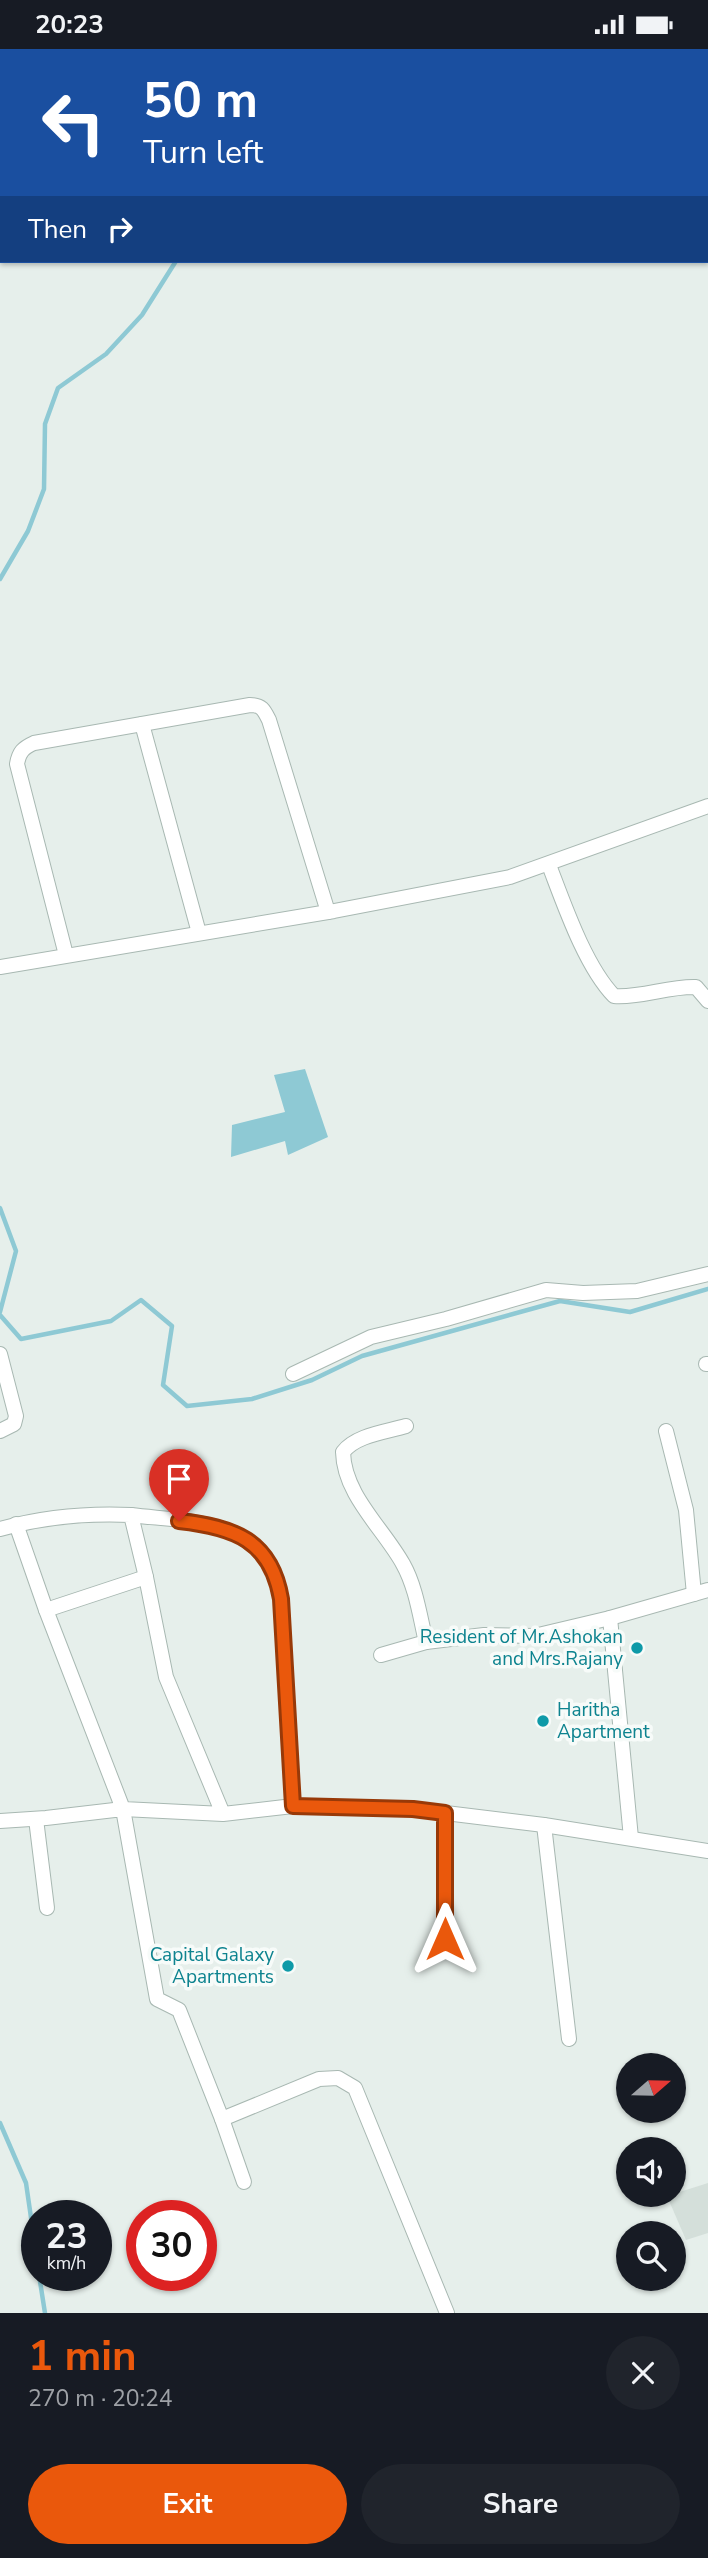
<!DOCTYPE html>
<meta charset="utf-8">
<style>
:root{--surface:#171b24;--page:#20242c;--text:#f1f3f6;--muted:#9ea1a6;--accent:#ea580c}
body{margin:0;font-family:"Nunito Sans",sans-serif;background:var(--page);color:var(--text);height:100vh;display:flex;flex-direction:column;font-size:26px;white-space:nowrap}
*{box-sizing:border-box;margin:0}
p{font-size:23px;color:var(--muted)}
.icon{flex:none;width:38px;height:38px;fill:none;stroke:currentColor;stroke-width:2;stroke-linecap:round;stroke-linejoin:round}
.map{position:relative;height:2264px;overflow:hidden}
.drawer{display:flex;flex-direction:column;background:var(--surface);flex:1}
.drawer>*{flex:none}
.banner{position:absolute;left:0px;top:0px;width:709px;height:214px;box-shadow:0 2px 5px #0004;background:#1a4fa0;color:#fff;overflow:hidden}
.needle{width:46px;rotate:70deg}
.fabs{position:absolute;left:616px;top:2004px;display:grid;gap:14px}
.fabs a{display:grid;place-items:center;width:70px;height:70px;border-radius:50%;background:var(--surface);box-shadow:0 2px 5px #0004;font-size:35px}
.speed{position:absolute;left:21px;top:2151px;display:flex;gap:14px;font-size:35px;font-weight:700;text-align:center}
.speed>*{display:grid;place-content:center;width:91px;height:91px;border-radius:50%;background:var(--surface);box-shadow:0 2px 5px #0004;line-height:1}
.speed small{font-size:18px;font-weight:400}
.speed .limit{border:10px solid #d22;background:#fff;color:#111}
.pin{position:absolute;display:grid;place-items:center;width:60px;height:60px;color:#fff;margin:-72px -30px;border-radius:50% 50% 50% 0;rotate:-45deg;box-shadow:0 0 7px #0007}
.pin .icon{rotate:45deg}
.me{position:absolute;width:77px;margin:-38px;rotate:0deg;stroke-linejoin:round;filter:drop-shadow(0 0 5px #0008)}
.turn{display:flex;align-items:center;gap:24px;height:147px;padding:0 28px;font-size:32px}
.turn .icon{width:91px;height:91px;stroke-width:2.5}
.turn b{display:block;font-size:49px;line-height:60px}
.then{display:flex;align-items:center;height:66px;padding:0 28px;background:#0003;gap:14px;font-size:26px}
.round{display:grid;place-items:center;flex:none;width:74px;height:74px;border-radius:37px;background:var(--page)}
.headline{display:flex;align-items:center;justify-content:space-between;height:119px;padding:0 28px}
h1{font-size:42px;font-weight:700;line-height:52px;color:var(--accent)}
.action{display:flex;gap:14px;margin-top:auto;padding:14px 28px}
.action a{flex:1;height:80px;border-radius:42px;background:var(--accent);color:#fff;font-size:28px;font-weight:700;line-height:80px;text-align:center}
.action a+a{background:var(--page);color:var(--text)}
.status{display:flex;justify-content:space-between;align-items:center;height:49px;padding:0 35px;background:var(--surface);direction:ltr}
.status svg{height:19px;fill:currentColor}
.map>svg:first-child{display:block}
.built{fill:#d4dfda}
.water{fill:#8ec9d4}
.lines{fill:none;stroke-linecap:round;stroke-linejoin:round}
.stream{stroke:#8ec9d4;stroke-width:4.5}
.street-casing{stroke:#a8b8b2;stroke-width:16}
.street{stroke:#fff;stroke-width:14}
.route-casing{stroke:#983908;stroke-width:18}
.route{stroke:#ea580c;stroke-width:12}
.culture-dot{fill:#0f9aa8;stroke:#f7fbf9;stroke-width:2.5}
.labels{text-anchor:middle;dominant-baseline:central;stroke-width:7;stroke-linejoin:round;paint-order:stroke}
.culture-label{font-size:19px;fill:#0d838f;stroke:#f7fbf9;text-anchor:end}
</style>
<div class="status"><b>20:23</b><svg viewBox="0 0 49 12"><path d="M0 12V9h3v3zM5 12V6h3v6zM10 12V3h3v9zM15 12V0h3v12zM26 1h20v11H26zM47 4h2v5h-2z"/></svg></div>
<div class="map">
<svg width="708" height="2264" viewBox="0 0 708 2264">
<rect width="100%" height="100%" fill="#e6efeb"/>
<polygon class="built" points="708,2134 708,2184 686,2191 667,2147"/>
<polygon class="water" points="305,1020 328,1088 288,1106 285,1092 231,1108 232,1076 285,1063 274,1026"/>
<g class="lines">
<g class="stream">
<polyline points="69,0 70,2"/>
<polyline points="0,530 28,482 44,440 45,375 58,339 106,305 142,266 176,212"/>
<polyline points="0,1159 16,1202 0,1263"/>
<polyline points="0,1266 21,1290 111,1272 141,1251 172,1277 163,1336 187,1357 252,1350 312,1331 362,1307 560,1252 630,1263 708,1240"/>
<polyline points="0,2074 26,2134 37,2210"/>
<polyline points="39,2226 45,2264"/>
</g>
<g class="street-casing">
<g id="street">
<polyline points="44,0 44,2"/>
<polyline points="151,0 152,2"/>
<polyline points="0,90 2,90"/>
<polyline points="142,675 199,884"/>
<path d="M549,816c15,39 36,101 65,131 28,2 54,-10 82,-9l12,14"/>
<path d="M66,906l-49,-191c2,-12 6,-16 17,-21l216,-38c12,0 14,5 19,15l59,192"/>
<polyline points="0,918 334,862 510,828 708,757"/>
<polyline points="0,1305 16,1367 14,1375 0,1382"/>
<polyline points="706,1315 708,1315"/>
<polyline points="293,1325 371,1288 446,1270 546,1241 583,1244 637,1242 708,1225"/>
<path d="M406,1377c-20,6 -50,9 -63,26 1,43 40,76 60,112 13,23 17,53 23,78l58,-7 50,1 76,-18 98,-28"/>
<polyline points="666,1382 686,1461 694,1545"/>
<path d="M131,1466c66,8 137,3 150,85l12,206"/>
<polyline points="16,1475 46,1561"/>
<path d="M0,1480c43,-12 87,-16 131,-14l15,62"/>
<polyline points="610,1569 631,1789"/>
<polyline points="381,1606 426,1593"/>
<polyline points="445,1764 445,1890"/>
<polyline points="223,1765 166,1628 146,1528 46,1561 123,1760 223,1765 293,1757 413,1760 544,1776 708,1802"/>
<polyline points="36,1770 47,1859"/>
<polyline points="0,1772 46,1769 123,1760 157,1950 179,1961 222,2070 319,2030 338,2029 355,2039 447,2264"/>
<polyline points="544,1776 569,1990"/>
<polyline points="222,2070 244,2133"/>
</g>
</g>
<use href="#street" class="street"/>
</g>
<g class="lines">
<g class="route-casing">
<path id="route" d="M179,1472c55,6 92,19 102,78l12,207 120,3 32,4v126"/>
</g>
<use href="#route" class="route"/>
</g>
<g class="culture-dot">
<circle cx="637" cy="1599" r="7"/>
<circle cx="543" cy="1672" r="7"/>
<circle cx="288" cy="1917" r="7"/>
</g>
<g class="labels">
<g class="culture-label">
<text x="623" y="1588">Resident of Mr.Ashokan<tspan x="623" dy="22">and Mrs.Rajany</tspan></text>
<text x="557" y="1661" text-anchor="start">Haritha<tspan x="557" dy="22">Apartment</tspan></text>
<text x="274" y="1906">Capital Galaxy<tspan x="274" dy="22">Apartments</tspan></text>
</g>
</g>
</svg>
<div class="fabs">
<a><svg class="needle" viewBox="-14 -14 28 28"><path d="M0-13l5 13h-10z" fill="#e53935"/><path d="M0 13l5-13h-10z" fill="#9ea1a6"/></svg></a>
<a><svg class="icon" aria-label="sound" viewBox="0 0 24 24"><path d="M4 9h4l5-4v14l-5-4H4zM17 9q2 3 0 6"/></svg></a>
<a><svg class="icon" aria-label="search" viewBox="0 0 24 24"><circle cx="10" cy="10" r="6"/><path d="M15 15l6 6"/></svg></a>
</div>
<div class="speed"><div>23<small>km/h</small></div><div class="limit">30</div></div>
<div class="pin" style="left:179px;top:1472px;background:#d93025"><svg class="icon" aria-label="arrive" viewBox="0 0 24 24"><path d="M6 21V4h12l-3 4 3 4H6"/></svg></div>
<svg class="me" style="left:445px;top:1890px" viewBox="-20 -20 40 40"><path d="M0-17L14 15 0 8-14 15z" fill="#ea580c" stroke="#fff" stroke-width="4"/></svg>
<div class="banner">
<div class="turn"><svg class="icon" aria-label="left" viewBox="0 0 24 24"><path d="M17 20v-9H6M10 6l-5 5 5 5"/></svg><div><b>50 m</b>Turn left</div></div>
<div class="then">Then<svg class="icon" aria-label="right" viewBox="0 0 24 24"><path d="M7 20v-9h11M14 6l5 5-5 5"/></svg></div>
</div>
</div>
<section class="drawer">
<div class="headline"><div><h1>1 min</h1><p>270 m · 20:24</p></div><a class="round"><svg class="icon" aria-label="close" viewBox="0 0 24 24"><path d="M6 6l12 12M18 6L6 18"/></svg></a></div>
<div class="action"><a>Exit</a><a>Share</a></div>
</section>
